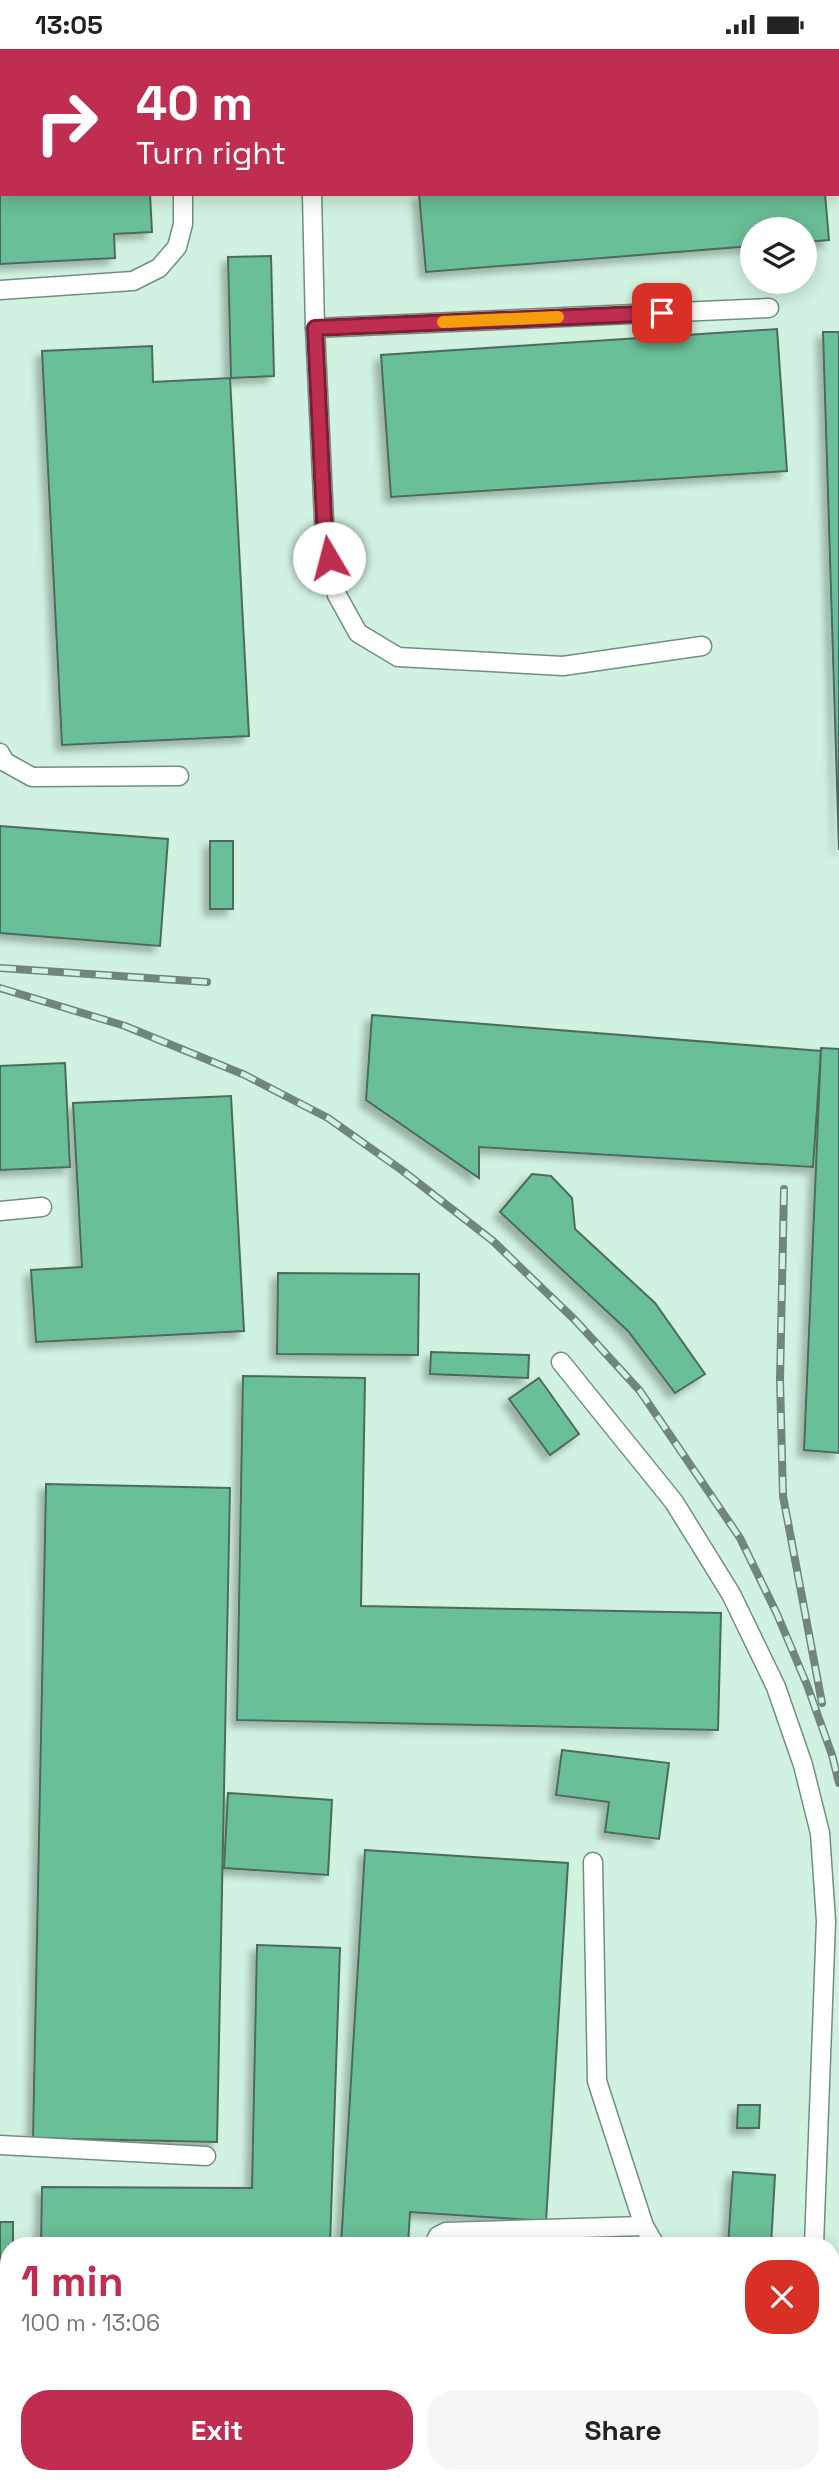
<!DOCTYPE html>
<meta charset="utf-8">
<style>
:root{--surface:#fff;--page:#f6f6f6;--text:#222;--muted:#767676;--accent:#bf2e50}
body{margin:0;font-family:"Space Grotesk",sans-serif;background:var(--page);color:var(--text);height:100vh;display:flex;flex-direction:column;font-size:26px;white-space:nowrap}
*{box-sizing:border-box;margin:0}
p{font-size:23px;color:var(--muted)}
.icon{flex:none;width:38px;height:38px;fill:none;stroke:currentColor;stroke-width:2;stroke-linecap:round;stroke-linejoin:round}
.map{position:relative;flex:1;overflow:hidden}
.panel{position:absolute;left:0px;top:2188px;width:840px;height:247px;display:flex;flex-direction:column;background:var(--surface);border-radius:28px 28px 0 0;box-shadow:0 4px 18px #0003}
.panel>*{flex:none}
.banner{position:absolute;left:0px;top:0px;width:840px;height:147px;box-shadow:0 4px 18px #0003;background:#bf2e50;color:#fff;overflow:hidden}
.tools{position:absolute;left:740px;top:168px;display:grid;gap:14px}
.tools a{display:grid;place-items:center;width:77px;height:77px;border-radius:50%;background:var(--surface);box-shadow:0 4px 18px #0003;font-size:35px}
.pin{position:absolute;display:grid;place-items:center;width:60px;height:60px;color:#fff;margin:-30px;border-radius:14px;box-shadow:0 4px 10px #0006}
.me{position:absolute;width:77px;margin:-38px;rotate:352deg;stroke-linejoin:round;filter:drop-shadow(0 0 5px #0008)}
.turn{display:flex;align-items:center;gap:24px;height:147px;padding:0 21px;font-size:32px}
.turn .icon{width:91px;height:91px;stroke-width:2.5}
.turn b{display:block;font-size:49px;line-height:60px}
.round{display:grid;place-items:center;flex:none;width:74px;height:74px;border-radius:28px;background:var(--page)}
.overview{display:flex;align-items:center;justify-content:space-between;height:119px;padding:0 21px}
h1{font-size:42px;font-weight:800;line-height:52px;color:var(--accent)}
.button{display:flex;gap:14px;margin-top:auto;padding:14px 21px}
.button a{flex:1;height:80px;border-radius:28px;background:var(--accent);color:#fff;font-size:28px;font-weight:800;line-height:80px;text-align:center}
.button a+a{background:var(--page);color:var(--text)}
.status{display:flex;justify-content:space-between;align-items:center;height:49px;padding:0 35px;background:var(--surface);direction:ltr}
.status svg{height:19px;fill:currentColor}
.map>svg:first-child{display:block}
.building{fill:#69bf98;stroke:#4d6b5c;stroke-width:2;filter:url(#shadow)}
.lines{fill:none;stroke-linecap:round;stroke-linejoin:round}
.service-casing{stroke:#708f7f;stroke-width:21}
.service{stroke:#fff;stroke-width:18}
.rail-casing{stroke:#70867a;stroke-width:8}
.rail{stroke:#d1f2e1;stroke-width:5;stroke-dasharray:16;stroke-linecap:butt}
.route-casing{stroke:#7c1e34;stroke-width:18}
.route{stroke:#bf2e50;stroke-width:12}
.slow{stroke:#f59e0b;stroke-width:12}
</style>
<div class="status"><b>13:05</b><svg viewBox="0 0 49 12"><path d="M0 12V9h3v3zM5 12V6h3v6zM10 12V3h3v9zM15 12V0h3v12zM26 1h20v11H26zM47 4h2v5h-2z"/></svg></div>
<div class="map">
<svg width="839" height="2434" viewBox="0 0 839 2434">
<defs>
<filter id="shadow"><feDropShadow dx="-6" dy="6" stdDeviation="3.5" flood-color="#0004"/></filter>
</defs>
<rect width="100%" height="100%" fill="#d1f2e1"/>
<g class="building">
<rect x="407" y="0" width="406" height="2"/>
<polygon points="0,136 2,145 150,145 152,183 114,185 115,209 0,215"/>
<polygon points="419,145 825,145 829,191 805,193 805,180 752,180 752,197 426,223"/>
<polygon points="271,207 274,327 231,329 228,208"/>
<polygon points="777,280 787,422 391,448 381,306"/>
<polygon points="823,283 839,283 839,801"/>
<polygon points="152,297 153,333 230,329 249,687 62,696 42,302"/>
<polygon points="0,777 168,790 160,897 0,884"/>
<rect x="210" y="792" width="23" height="68"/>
<polygon points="372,966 821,1002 813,1118 479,1098 479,1129 366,1051"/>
<polygon points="821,999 839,1000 839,1404 804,1401"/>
<polygon points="65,1014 70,1118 0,1121 0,1017"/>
<polygon points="231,1047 244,1282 36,1293 31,1221 82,1218 73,1054"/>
<polygon points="532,1125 551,1127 572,1149 575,1180 655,1254 705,1325 675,1344 628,1282 500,1163"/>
<polygon points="278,1224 419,1225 418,1306 277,1305"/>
<polygon points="431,1303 529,1306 528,1329 430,1325"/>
<polygon points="243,1327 365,1329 361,1557 721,1564 718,1681 237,1671"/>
<polygon points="539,1329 579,1385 550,1406 509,1350"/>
<polygon points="46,1435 230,1439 217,2093 33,2089"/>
<polygon points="562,1701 669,1714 659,1790 605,1783 609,1753 556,1746"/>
<polygon points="228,1744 332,1751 328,1826 224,1819"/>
<polygon points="365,1801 568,1814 546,2172 410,2163 408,2196 341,2196"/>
<polygon points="257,1896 340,1899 330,2196 41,2196 42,2138 252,2139"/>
<polygon points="738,2056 760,2056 759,2079 737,2079"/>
<polygon points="733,2123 775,2126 771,2196 728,2196"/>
<polygon points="0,2173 13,2173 13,2196 9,2196 9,2215 0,2215"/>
<polygon points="517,2426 670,2426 670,2433"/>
</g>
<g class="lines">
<g class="service-casing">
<g id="service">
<polyline points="182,0 182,2"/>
<polyline points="309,0 309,2"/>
<polyline points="312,145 315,279 325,491 337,546 358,584 398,608 563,617 702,597"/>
<polyline points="0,241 133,232 159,219 177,198 183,175 183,145"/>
<polyline points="315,279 769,259"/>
<polyline points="0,704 5,713 32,728 179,727"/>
<polyline points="0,1162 42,1158"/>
<polyline points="561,1313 674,1453 731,1545 776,1638 803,1716 820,1784 826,1872 814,2196"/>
<polyline points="593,1813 597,2032 644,2177 655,2196"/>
<polyline points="0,2096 206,2107"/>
<polyline points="434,2196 438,2187 446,2183 644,2177"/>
<polyline points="742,2426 744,2434"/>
<polyline points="806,2434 806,2426"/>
</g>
</g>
<use href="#service" class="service"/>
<g class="rail-casing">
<g id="rail">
<polyline points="0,919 207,933"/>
<polyline points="0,939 125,977 245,1026 328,1069 403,1122 493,1192 575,1271 640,1342 740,1489 777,1565 807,1636 832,1706 839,1734"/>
<polyline points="784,1140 780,1331 783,1447 822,1654"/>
</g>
</g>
<use href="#rail" class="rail"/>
</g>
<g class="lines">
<g class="route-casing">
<polyline id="route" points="329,509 325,491 315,279 662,264"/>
</g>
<use href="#route" class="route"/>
<polyline class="slow" points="443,273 558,268"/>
</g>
</svg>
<div class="tools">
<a><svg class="icon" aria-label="layers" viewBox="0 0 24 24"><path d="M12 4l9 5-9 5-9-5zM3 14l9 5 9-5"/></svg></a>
</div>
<div class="pin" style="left:662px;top:264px;background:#d93025"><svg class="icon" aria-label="arrive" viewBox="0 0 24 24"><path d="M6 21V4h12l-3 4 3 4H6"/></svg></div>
<svg class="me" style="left:329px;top:509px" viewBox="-20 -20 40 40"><circle r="19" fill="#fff"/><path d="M0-13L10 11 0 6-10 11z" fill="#bf2e50"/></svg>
<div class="banner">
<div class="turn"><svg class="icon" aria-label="right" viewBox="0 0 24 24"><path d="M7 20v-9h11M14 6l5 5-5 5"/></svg><div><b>40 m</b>Turn right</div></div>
</div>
<section class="panel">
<div class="overview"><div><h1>1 min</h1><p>100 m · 13:06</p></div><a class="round" style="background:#d93025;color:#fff"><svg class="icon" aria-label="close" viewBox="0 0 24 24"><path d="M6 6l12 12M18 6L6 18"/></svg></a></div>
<div class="button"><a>Exit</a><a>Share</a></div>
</section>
</div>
